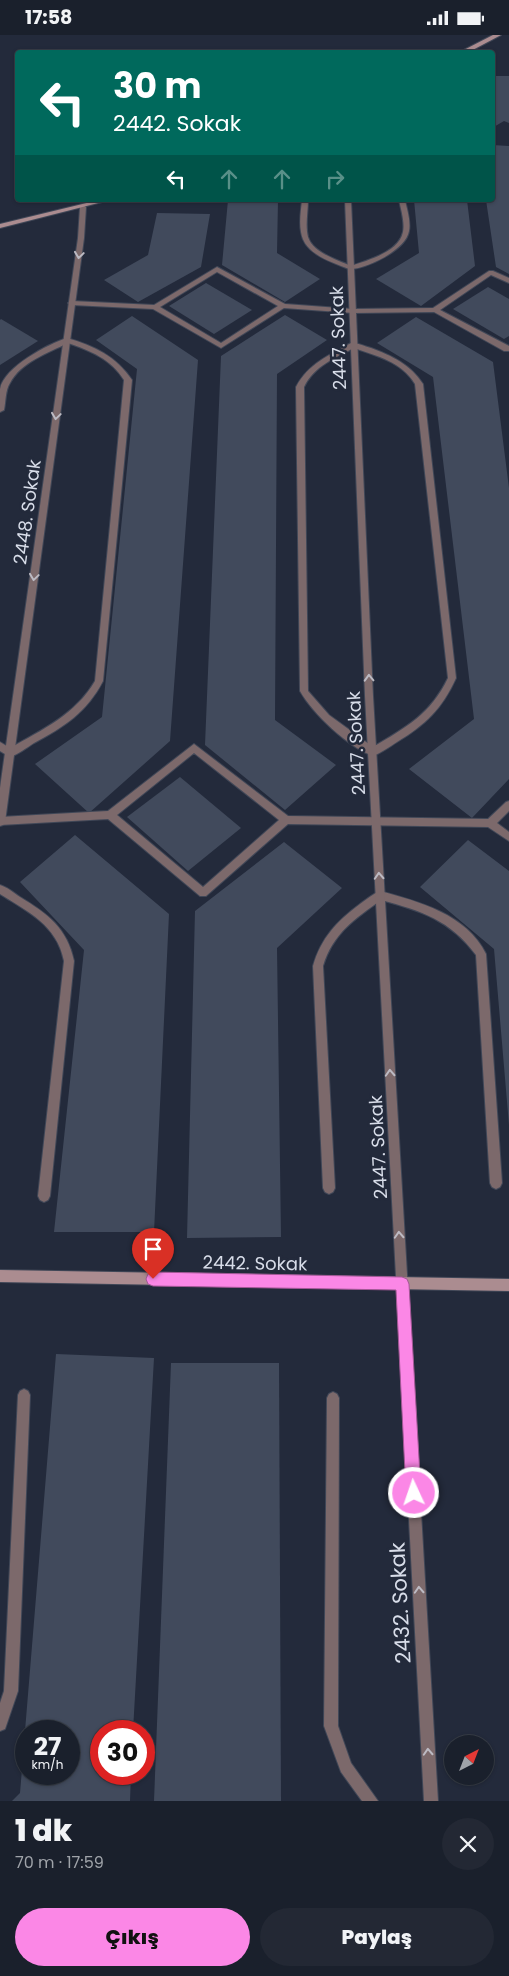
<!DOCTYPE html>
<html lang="tr">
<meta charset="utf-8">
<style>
:root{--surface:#1a202c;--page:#232834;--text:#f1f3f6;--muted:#9fa3a9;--line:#383e48;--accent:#fb87e6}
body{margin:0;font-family:Poppins,sans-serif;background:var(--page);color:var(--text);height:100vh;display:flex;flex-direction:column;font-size:19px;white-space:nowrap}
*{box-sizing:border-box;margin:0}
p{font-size:16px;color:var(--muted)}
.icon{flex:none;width:28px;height:28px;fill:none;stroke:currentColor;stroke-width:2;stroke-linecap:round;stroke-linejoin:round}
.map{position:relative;height:1766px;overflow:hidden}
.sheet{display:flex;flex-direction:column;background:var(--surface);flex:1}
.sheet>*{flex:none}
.banner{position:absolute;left:15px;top:15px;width:480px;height:152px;border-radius:5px;box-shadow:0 1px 4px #0004,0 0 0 1px var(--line);background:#00695c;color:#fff;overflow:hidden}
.needle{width:32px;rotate:42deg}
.fabs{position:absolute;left:444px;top:1700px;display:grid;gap:10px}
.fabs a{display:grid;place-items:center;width:50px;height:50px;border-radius:50%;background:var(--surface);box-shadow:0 1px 4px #0004,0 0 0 1px var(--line);font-size:25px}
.speed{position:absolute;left:15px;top:1685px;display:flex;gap:10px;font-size:25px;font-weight:700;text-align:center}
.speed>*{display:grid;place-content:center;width:65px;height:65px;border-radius:50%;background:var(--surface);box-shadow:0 1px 4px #0004,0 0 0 1px var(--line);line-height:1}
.speed small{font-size:12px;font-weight:400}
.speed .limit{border:8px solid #d22;background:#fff;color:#111}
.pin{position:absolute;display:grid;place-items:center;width:42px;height:42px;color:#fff;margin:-51px -21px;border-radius:50% 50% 50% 0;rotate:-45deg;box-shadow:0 0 5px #0007}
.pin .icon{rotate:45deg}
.me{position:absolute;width:55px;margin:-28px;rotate:357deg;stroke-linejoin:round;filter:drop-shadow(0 0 4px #0008)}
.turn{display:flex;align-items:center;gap:18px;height:105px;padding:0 15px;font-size:22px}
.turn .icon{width:65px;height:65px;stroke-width:2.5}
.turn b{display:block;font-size:35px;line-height:42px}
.lanes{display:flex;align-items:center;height:48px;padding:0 15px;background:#0003;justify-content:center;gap:25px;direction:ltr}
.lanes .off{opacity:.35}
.round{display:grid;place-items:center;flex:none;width:52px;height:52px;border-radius:26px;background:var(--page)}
.summary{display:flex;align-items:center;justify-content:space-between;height:85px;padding:0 15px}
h1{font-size:30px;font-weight:800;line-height:38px}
.cta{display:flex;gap:10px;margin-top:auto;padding:10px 15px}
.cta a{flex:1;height:58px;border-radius:30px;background:var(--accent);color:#111;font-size:20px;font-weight:800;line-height:58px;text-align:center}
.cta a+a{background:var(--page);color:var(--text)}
.status{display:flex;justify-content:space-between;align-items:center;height:35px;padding:0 25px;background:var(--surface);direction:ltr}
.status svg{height:14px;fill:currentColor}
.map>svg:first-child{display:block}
.building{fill:#414a5c}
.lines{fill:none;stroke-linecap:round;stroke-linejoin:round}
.lane-casing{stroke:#404757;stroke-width:2}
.street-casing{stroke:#404757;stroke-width:2}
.secondary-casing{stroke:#404757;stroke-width:2}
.lane{fill:#7c696b;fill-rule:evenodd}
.street{fill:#7c696b;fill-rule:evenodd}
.secondary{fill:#ab8c90;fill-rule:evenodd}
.oneway{stroke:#bcbac3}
.route{fill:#fb87e6;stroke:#a35896}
.labels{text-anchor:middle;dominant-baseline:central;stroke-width:5;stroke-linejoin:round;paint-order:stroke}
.street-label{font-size:18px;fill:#d8dde9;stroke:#232a3b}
.near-street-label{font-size:21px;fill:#d8dde9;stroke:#232a3b}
</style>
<div class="status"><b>17:58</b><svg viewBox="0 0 49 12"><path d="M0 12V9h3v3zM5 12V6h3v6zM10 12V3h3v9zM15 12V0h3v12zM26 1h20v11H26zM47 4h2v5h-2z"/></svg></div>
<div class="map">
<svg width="509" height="1766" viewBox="0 0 509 1766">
<rect width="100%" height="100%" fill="#232a3b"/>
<g class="building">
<polygon points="492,41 509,41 509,88 504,86 492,93"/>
<polygon points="492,110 509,111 509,239 496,232 486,165 492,165"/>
<polygon points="228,165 278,165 277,218 320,244 285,267 222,230"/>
<polygon points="414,165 467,165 475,231 421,271 376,244 419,218"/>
<polygon points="157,178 210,179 201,232 138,267 104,245 148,220"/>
<polygon points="206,248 252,275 214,299 169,271"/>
<polygon points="488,252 509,264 509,301 504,304 453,274"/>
<polygon points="285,280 327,305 277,339 275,685 336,730 285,775 205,710 221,321"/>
<polygon points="132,281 198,325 170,706 89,778 35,729 102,682 137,334 96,305"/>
<polygon points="416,282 493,327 509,453 509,744 472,783 409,734 474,684 433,342 377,308"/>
<polygon points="1,284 38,306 0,330 0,285"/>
<polygon points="180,742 241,793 188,836 127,782"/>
<polygon points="75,800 169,879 154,1197 54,1197 84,915 20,847"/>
<polygon points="468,805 509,836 509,1090 494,914 420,852"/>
<polygon points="284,807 342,853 277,913 281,1202 187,1203 195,876"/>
<polygon points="56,1319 154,1323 133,1696 101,1696 101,1739 131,1739 130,1766 12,1766 20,1758 25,1698 26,1739 69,1739 69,1696 25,1696"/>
<polygon points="171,1328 279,1328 281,1766 154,1766"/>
</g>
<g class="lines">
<g class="lane-casing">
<g id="lane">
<path d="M302,165h6c0,12 -3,25 0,37 5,16 30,23 43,29 17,-6 48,-14 52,-34 2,-10 -2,-22 -4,-32h6c2,10 6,21 4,31 -3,19 -44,39 -60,38 -18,-7 -45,-15 -48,-37 -2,-11 0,-21 1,-32z"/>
<path d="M217,232l68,37 68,5 80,-1 56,-37h4l16,7v5l-18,-8 -51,35 69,36v5h-5l-70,-39 -81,1 -69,-5 -63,40 -68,-39 -81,-4 -4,-2 4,-2 82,4zM217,237l61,34 -57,37 -61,-36z"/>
<path d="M67,303c27,8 49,18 65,42l-29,301c-16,31 -39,46 -69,62 -8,5 -15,11 -24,14l-10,-6v-9l10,6c32,-18 66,-34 85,-67l29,-301c-13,-21 -33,-29 -56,-37 -20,10 -47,19 -58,40 -5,8 -4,18 -6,27l-4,2c0,-7 0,-16 0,-23 4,-22 48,-45 67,-51z"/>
<path d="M351,308c7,0 13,3 20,5 21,8 39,16 52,36l33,294c-14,31 -31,47 -59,64 -8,5 -16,11 -24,14 -25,-9 -60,-42 -73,-65l-4,-304c12,-23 33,-32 55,-44zM354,313c23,8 48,14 61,36l33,294c-17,36 -43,50 -75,69l-44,-32 -21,-24 -4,-304c10,-21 31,-29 50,-39z"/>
<path d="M194,709l94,72 200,3 18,-17 3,-1v10l-12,12 12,9v9l-21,-14 -200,-3 -82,72h-6l-92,-77 -108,6v-8l108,-6zM194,718l85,67 -76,67 -86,-72z"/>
<path d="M0,850c7,2 14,8 20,12 28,17 47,31 54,64l-24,235 -2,4 -4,2 -4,-2 -2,-4 26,-235c-7,-36 -36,-49 -64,-67z"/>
<path d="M380,856c40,11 86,23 106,63l16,229 -2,4 -4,2 -4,-2 -2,-4 -14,-228c-26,-35 -54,-44 -95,-55 -26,19 -48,33 -58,66l12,222 -2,4 -4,2 -4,-2 -2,-4 -10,-222c8,-28 24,-45 47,-62 7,-5 13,-10 20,-13z"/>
<polygon points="24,1354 28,1356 30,1360 18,1656 5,1694 0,1696 0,1668 4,1656 18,1360 20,1356"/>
<polygon points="333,1357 337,1359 339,1363 338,1691 351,1728 378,1766 362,1766 341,1737 324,1691 327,1363 329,1359"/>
</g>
</g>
<g class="street-casing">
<g id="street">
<polygon points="345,165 351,165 373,661 438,1766 424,1766 365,661"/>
<polygon points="83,170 86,172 84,203 5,787 3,790 0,791 0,753 78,203 80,172"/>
</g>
</g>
<g class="secondary-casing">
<g id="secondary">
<polygon points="493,0 501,0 467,18 458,18"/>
<polygon points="99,165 110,165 0,193 0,189"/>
<polygon points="0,1235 509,1244 509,1256 0,1247"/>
</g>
</g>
<use href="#lane" class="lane"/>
<use href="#street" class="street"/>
<use href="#secondary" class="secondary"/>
</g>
<defs><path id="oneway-chevron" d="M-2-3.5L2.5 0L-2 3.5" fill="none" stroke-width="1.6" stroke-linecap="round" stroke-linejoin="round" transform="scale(1.25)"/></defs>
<g class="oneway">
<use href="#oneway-chevron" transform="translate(79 220) rotate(98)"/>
<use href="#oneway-chevron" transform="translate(56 381) rotate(98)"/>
<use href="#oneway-chevron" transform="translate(34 542) rotate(98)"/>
<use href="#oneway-chevron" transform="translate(369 643) rotate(-92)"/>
<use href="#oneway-chevron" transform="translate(379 841) rotate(-93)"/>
<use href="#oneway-chevron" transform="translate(390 1038) rotate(-93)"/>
<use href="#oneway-chevron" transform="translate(399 1200) rotate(-93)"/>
<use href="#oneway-chevron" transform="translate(419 1555) rotate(-93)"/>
<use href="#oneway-chevron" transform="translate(428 1717) rotate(-93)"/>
</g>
<polygon class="route" points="153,1237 402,1242 407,1244 409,1249 421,1458 419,1463 414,1465 408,1463 406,1458 396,1255 153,1251 148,1249 146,1244 148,1239"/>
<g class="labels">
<g class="street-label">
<text transform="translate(338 303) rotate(-92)">2447. Sokak</text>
<text transform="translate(27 477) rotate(-82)">2448. Sokak</text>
<text transform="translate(356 708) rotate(-93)">2447. Sokak</text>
<text transform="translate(378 1112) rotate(-93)">2447. Sokak</text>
<text transform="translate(255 1228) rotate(1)">2442. Sokak</text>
</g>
<g class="near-street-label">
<text transform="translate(400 1568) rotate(-93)">2432. Sokak</text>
</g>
</g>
</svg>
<div class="fabs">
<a><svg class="needle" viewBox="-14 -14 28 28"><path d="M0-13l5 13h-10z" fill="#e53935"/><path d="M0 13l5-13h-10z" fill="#9fa3a9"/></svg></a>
</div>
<div class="speed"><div>27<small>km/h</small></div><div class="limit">30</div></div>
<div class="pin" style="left:153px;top:1244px;background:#d93025"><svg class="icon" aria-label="arrive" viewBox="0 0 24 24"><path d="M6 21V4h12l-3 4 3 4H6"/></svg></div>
<svg class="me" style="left:414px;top:1458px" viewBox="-20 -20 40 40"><circle r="17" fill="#fb87e6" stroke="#fff" stroke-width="3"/><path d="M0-11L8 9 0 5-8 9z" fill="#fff"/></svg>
<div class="banner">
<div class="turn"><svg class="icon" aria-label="left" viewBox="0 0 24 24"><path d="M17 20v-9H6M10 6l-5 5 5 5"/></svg><div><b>30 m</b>2442. Sokak</div></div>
<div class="lanes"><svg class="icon" aria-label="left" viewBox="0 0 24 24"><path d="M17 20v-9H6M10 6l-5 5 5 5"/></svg><svg class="icon off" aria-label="ahead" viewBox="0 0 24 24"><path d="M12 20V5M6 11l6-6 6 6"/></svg><svg class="icon off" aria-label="ahead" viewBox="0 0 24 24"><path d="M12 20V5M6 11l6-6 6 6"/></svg><svg class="icon off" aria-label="right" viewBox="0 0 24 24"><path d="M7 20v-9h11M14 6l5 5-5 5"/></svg></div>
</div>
</div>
<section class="sheet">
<div class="summary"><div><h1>1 dk</h1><p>70 m · 17:59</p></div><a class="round"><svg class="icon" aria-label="close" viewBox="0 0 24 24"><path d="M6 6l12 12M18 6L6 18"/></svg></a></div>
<div class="cta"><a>Çıkış</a><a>Paylaş</a></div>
</section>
